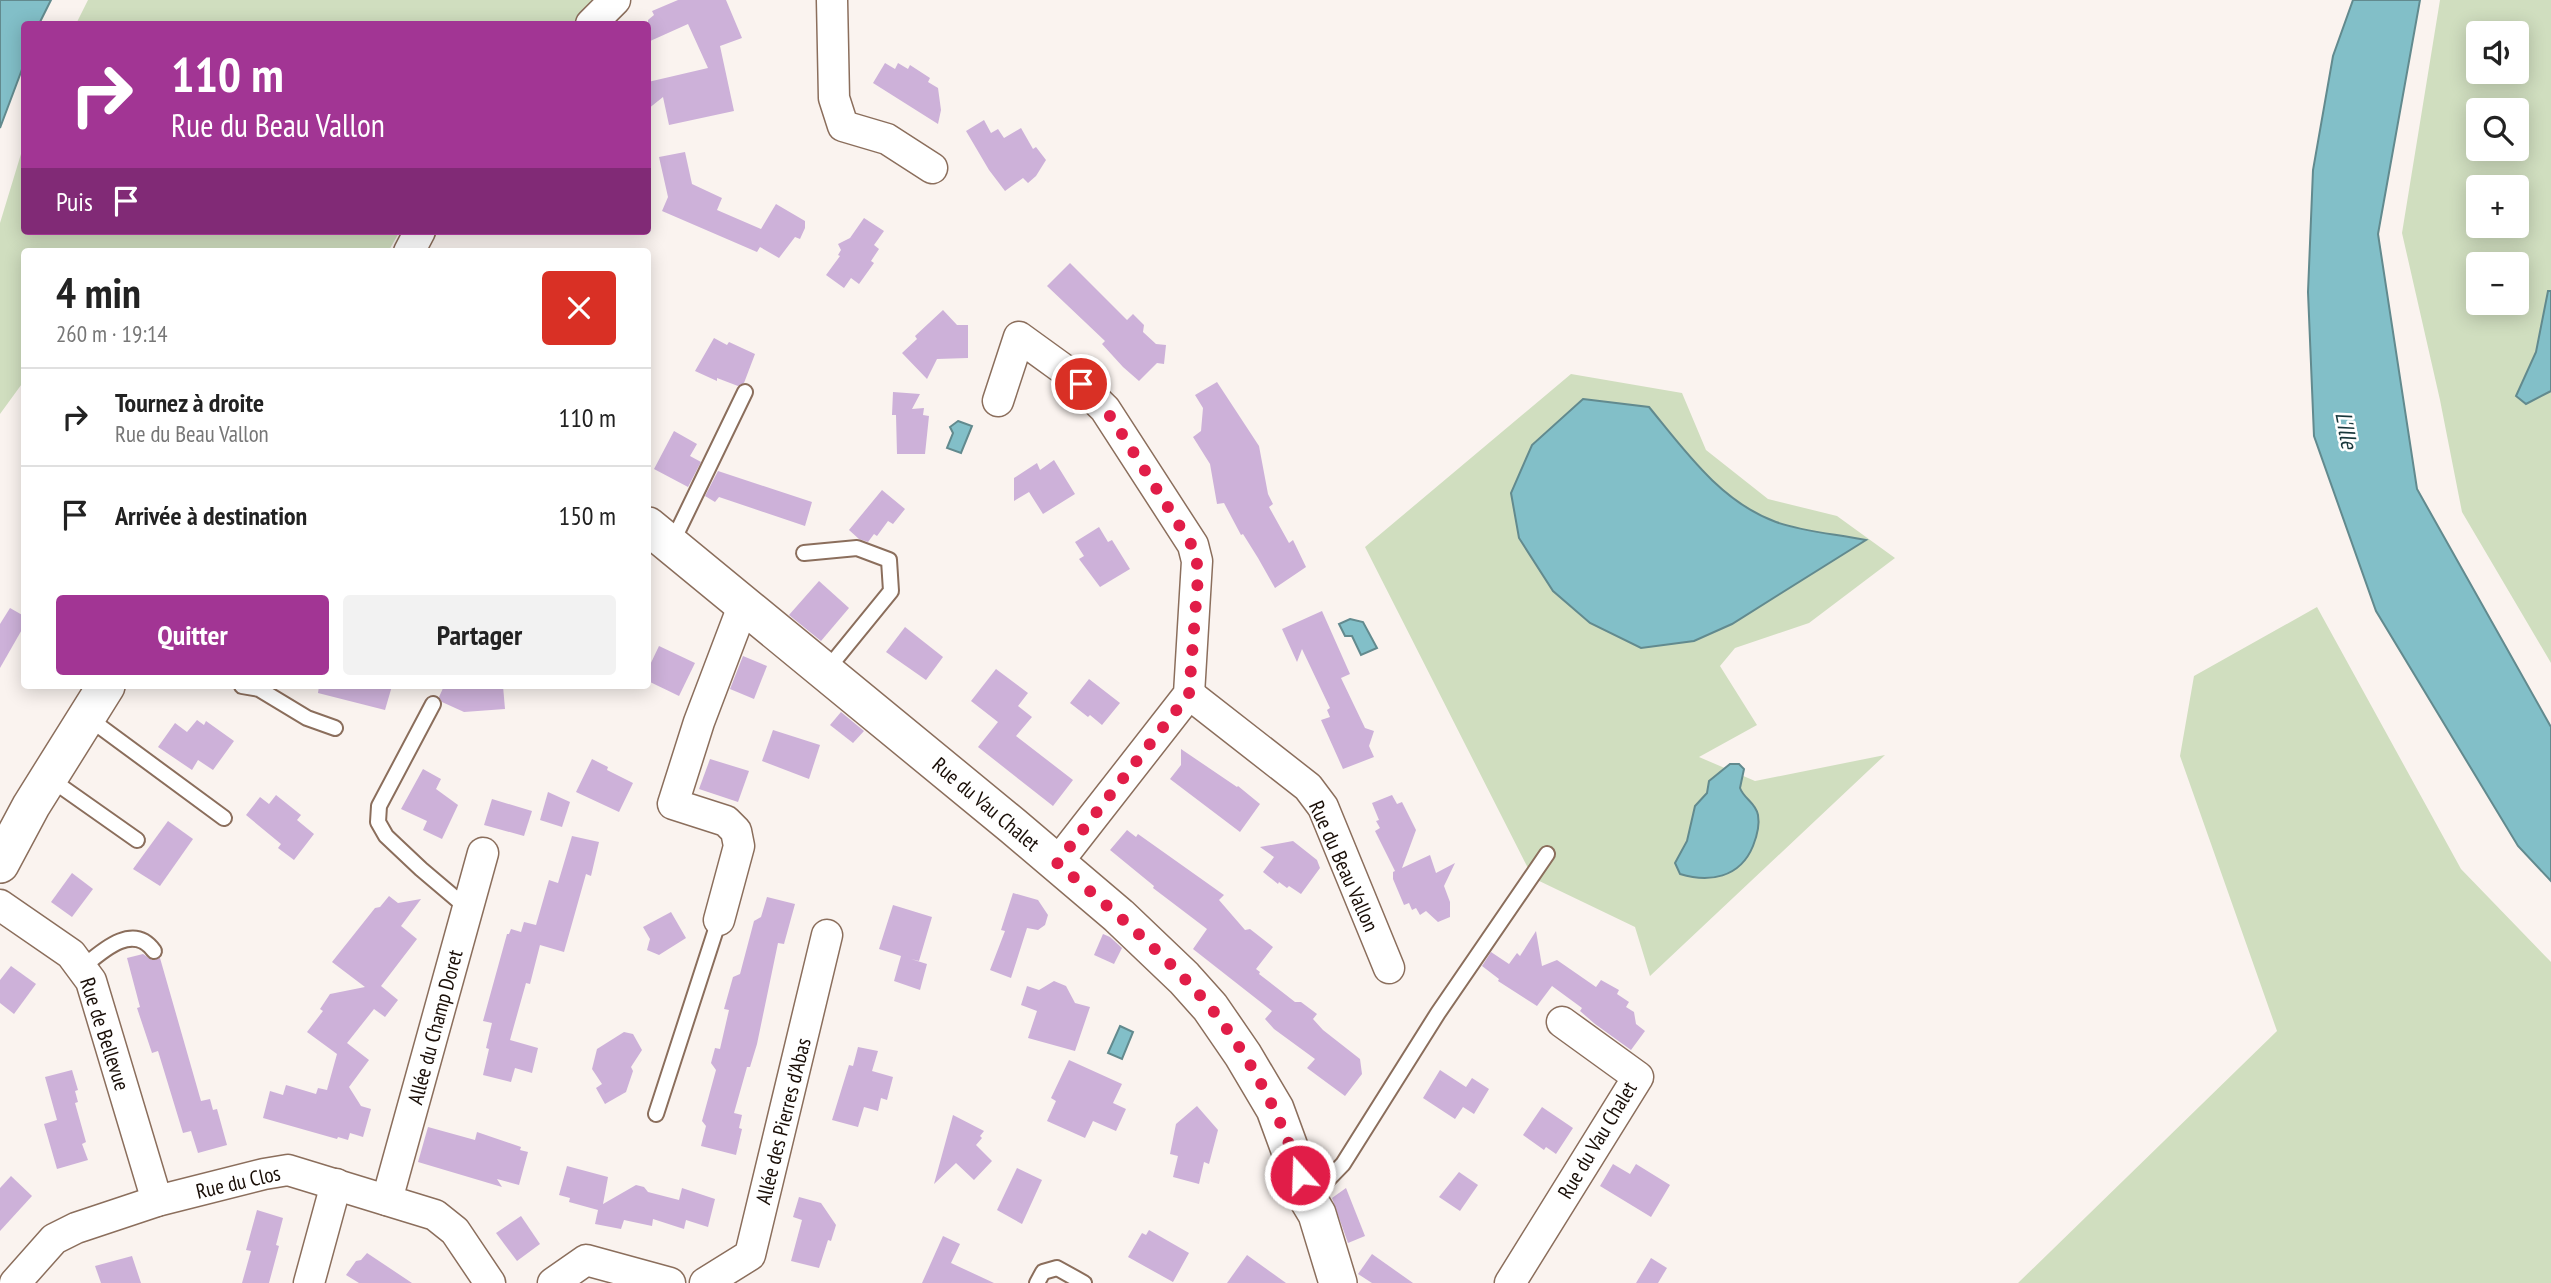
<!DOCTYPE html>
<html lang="fr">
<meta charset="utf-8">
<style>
:root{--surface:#fff;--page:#f2f2f2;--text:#222;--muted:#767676;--line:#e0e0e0;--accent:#a23594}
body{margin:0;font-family:"PT Sans Narrow",sans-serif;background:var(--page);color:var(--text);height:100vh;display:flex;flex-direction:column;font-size:26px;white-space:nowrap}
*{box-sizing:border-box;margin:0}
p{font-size:23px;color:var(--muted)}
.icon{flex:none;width:38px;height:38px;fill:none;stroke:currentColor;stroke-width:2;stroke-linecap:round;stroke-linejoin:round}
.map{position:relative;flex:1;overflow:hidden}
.panel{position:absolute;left:21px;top:248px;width:630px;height:441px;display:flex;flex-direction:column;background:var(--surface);border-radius:7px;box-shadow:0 4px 18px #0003}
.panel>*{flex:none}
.hud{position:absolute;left:21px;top:21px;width:630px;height:214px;border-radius:7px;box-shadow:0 4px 18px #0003;background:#a23594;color:#fff;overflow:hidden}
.controls{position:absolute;left:2466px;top:21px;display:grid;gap:14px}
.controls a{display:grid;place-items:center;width:63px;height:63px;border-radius:7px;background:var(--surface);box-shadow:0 4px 18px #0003;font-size:35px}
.pin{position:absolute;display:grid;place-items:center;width:60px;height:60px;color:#fff;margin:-30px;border:4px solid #fff;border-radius:50%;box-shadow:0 2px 7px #0007}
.me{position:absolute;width:77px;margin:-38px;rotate:340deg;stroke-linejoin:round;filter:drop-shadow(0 0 5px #0008)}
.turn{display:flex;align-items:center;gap:24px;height:147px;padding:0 35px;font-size:32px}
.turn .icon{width:91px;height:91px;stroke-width:2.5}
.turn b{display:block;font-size:49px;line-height:60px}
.then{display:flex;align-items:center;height:66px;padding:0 35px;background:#0003;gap:14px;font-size:26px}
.round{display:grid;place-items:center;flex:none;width:74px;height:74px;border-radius:7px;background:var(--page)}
.headline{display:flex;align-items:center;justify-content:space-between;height:119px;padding:0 35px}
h1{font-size:42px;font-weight:700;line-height:52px}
.action{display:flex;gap:14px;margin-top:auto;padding:14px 35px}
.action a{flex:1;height:80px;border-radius:7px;background:var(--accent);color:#fff;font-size:28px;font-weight:700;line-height:80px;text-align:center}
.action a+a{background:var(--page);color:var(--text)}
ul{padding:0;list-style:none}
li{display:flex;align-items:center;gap:21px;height:98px;padding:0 35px;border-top:2px solid var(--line)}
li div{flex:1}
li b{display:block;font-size:26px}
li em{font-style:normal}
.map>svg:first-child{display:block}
.green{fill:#d0debf;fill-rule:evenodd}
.water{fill:#82bfc8;stroke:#628a8e;stroke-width:2}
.building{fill:#cdb1d9}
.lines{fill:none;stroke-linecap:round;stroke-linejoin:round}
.service-casing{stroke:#8b6e5c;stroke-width:18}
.minor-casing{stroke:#8b6e5c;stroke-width:33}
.tertiary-casing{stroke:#8b6e5c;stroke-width:40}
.service{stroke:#fff;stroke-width:14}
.minor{stroke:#fff;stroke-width:30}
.tertiary{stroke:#fff;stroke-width:37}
.route{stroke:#e11d48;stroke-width:12;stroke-dasharray:0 21.6}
.labels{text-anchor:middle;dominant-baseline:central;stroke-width:5;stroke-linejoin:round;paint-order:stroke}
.street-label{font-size:21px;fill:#190e07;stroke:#fff}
.water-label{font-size:23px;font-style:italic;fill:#17363a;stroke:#fff}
</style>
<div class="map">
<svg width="2551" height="1283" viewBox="0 0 2551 1283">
<rect width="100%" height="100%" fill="#faf3ef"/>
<g class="green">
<polygon points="88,0 597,0 575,24 76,24"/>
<path d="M2440,0h111v291h-3l-12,61 -20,44 10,8 25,-13v272l-89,-151 -22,-112 -38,-167zM2478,33h38v39h-38zM2478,110h38v39h-38zM2478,187h38v39h-38zM2478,264h38v39h-38z"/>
<polygon points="24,144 24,231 400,231 388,252 24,252 24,381 0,414 0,223"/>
<polygon points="1571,374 1682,393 1706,450 1768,499 1837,516 1895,558 1809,623 1735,648 1720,666 1757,725 1699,757 1755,781 1885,755 1650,976 1635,927 1533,878 1365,547"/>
<polygon points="2317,607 2461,869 2551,962 2551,1283 2018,1283 2277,1031 2180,756 2194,676"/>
</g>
<g class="water">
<polygon points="0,0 51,0 39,24 24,24 24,64 0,128"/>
<polygon points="2353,0 2420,0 2378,234 2417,489 2551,727 2551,881 2518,846 2376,611 2314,436 2308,292 2313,170 2333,56"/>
<polygon points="2548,291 2551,291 2551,391 2526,404 2516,396 2536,352"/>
<path d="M1583,399l66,8c36,44 72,95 127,115 28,10 61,12 90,18l-134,84 -38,17 -53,7 -51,-25 -37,-32 -34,-53 -8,-45 21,-48z"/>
<polygon points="958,421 972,426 961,453 947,448 953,433 950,427"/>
<polygon points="1350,619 1363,622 1377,648 1361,655 1352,636 1345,636 1339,624"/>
<path d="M1730,764h9l5,5 -4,19c4,11 16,15 18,27 2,11 -1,21 -5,31 -13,32 -44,37 -73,28l-5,-11 12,-22 8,-35 12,-13 2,-12z"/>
<polygon points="1120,1026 1133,1032 1122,1059 1108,1053"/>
</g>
<g class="building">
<polygon points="678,0 726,0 742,38 720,46 734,111 669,125 663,97 648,109 648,82 708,68 688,24 648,42 648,20 654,15 652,11"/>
<polygon points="885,63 895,69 898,63 908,69 910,65 930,78 928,82 938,88 941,110 938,124 873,83"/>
<polygon points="984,120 991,133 998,129 1004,138 1021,128 1033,149 1036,147 1046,160 1036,176 1028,183 1023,178 1005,191 989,170 966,131"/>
<polygon points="685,152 692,184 722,198 717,210 761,229 776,204 805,221 805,228 800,239 795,237 779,258 760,247 757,252 662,211 668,197 659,157"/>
<polygon points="864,218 884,231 874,245 879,249 871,261 874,263 859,284 851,278 844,288 826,275 840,256 838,255 841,250 838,244 850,238"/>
<polygon points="1070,263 1127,320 1133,314 1144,325 1143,332 1156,344 1166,345 1164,364 1157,363 1139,381 1123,367 1102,344 1105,341 1047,286"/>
<polygon points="943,310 957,325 968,325 968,358 937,359 927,379 902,353 917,339 915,336"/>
<polygon points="714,338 727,345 729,342 755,354 744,383 738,386 717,378 717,381 695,371"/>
<polygon points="1217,382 1259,446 1268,494 1273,504 1269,507 1289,543 1293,540 1306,567 1275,588 1258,558 1243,534 1241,535 1224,503 1217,504 1210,464 1193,437 1201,431 1203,408 1195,395"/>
<polygon points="893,392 920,394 912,409 924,408 923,415 929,416 925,454 897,454 896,415 892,415"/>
<polygon points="674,431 697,444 690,456 701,462 688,487 654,469"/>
<polygon points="1054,460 1075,494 1043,514 1029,492 1014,501 1014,478 1037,463 1040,470"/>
<polygon points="718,471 812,502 805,526 719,497 715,502 705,496"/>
<polygon points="882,490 905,509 893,524 888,521 877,536 874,534 868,542 859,539 849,530"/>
<polygon points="1099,527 1108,542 1112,540 1130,569 1100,587 1079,559 1084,556 1075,542"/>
<polygon points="819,581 849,608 821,641 789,615"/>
<polygon points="10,608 24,616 24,626 0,668 0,624"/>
<polygon points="1322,611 1350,674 1341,678 1365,728 1374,731 1369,746 1374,757 1343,769 1321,720 1330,717 1327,710 1330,708 1302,649 1297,662 1282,629"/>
<polygon points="905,627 943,657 926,680 886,652"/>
<polygon points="659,646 695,663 679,696 648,681 648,669"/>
<polygon points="743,656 767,666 754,699 730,689"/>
<polygon points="996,669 1028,693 1018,706 1032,717 1016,736 1073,780 1053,806 978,747 998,722 971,701"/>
<polygon points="1089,679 1120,703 1102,725 1090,715 1088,717 1070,703"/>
<polygon points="319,686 392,686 385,710 318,693"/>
<polygon points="444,686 503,686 505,709 464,712 442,702 439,697"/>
<polygon points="841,712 864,731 853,743 830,725"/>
<polygon points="197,720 204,725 206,721 234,741 213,770 198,760 192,770 158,747 175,723 187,732"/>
<polygon points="773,730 820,745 809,779 762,761"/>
<polygon points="1181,749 1237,787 1238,786 1260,804 1240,832 1170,779 1181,765"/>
<polygon points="592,759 608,767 607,770 633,783 619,812 576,792"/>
<polygon points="710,759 749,771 738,802 699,789"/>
<polygon points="423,769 441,779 436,789 458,805 442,839 423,830 427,821 401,809"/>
<polygon points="548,792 570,802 562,827 540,820"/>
<polygon points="276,795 301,815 297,820 314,834 294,860 278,848 281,844 246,815 260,797 269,804"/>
<polygon points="1392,795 1397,804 1402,802 1416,830 1402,868 1430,855 1436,873 1455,863 1444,886 1450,902 1450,917 1438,922 1426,911 1420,915 1416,908 1412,910 1409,903 1404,905 1393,879 1393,872 1395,871 1375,831 1380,828 1376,821 1379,820 1372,803"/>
<polygon points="492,799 532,811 524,836 484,825"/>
<polygon points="168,821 193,839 160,886 133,869"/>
<polygon points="1127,830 1136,837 1138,834 1224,895 1219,900 1245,930 1250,929 1273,947 1256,969 1260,972 1259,974 1295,1002 1301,1002 1317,1014 1313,1019 1323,1030 1360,1059 1362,1074 1345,1096 1307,1068 1315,1059 1274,1029 1265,1019 1272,1011 1193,949 1207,929 1153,888 1154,886 1110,850"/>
<polygon points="572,836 599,842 591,876 586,874 564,952 540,945 530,984 526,983 510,1040 538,1048 532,1073 515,1068 511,1082 483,1075 489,1049 486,1048 492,1023 483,1021 507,934 509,934 511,929 521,932 524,922 536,925 549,880 558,883"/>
<polygon points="1293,841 1317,860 1320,868 1301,894 1289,886 1287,888 1279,882 1278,884 1263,872 1274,857 1260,847"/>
<polygon points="72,873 93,889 72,917 51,902"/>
<polygon points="1013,893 1038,900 1048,915 1045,925 1038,930 1027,928 1011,978 990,970 1005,931 1001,930"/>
<polygon points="389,896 398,903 421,899 401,926 417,939 381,986 398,1000 385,1017 374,1009 347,1043 369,1060 349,1087 361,1106 371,1109 363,1137 350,1133 348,1140 338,1137 337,1139 263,1118 270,1091 283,1095 286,1085 316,1094 318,1088 327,1090 337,1054 307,1032 323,1011 320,1009 330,994 365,987 332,962 375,908 380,907"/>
<polygon points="767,897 795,904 784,944 778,943 757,1044 750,1067 747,1067 734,1113 742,1115 739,1128 742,1129 736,1155 701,1146 706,1126 702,1121 716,1070 711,1063 715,1048 720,1049 729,1010 724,1009 733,977 740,974 754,921 761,917"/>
<polygon points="893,905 932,917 919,961 911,959 927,964 920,990 894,981 901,956 879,949"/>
<polygon points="671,912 686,938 659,955 647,950 650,939 643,927"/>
<polygon points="1536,931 1542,966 1557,960 1596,987 1601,980 1619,990 1617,994 1629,1002 1626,1007 1634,1012 1636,1024 1645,1031 1631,1050 1595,1024 1580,1011 1582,1008 1552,986 1537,1006 1498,981 1499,979 1482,966 1491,952 1509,964 1517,953 1520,956"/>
<polygon points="1103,934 1110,937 1122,948 1114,964 1094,955"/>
<polygon points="143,954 152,960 160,958 201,1101 210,1099 213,1110 217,1109 227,1145 198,1153 191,1131 183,1133 158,1051 152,1053 137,1008 140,1007 127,958"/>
<polygon points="11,966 36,984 14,1014 0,1003 0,980"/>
<polygon points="1054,981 1066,986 1075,1003 1090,1007 1075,1051 1028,1038 1037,1011 1021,1005 1027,986 1039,990"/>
<polygon points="624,1032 633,1034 642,1050 631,1067 633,1071 626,1092 605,1104 596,1088 602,1084 592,1069 597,1049"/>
<polygon points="858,1047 878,1051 872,1071 893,1077 887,1100 881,1098 878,1111 864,1107 858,1127 832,1120 849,1065 853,1066"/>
<polygon points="1069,1060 1122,1084 1113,1103 1126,1109 1116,1131 1093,1121 1085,1138 1047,1121 1056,1101 1051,1098"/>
<polygon points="72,1070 78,1090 75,1091 78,1102 75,1103 86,1142 82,1144 88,1160 57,1169 44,1124 57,1120 45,1077"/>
<polygon points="1440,1070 1466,1087 1472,1078 1489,1089 1474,1114 1463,1107 1455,1119 1423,1098"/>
<polygon points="1197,1106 1218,1130 1209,1164 1204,1162 1199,1184 1173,1177 1178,1156 1170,1154 1176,1124"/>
<polygon points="1542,1107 1573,1128 1556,1154 1546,1147 1544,1150 1523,1135"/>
<polygon points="953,1115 984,1131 980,1136 982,1138 976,1145 992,1161 974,1180 956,1163 934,1184"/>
<polygon points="428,1127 475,1140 477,1132 521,1147 520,1150 528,1152 519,1185 497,1179 502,1187 418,1162"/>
<polygon points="1613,1164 1630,1174 1636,1164 1670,1185 1651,1217 1600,1186"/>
<polygon points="567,1166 608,1177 603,1204 636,1185 644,1187 648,1192 679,1200 682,1188 715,1199 708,1227 686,1220 684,1229 653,1219 652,1226 624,1220 621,1229 595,1224 598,1210 569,1202 570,1198 559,1195"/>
<polygon points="1017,1168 1042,1180 1022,1224 997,1210"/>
<polygon points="1459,1172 1478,1185 1460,1211 1439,1197"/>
<polygon points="11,1176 32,1196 0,1231 0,1188"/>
<polygon points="1346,1188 1365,1236 1348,1243 1332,1198"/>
<polygon points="799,1197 821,1203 836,1225 831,1241 828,1240 819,1268 791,1261 802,1220 793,1217"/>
<polygon points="257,1210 283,1218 276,1245 279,1246 269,1283 242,1283 251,1251 246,1250"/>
<polygon points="521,1216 540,1244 517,1261 496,1233"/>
<polygon points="1149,1230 1189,1253 1173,1282 1128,1257 1142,1233 1146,1235"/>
<polygon points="943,1236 960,1244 951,1263 994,1283 922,1283"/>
<polygon points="367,1253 412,1283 359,1283 346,1275 356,1261 361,1260"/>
<polygon points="1372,1254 1413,1283 1372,1283 1358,1274"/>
<polygon points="1247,1255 1286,1283 1227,1283"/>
<polygon points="132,1256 141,1283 101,1283 95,1266"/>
<polygon points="1651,1258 1667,1268 1658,1283 1636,1283"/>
</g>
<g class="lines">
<g class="service-casing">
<g id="service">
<polyline points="671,545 745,392"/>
<polyline points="804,553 857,548 889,560 891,591 825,672"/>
<polyline points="242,686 259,689 307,718 335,728"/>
<polyline points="433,704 379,806 378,822 386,836 421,869 467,908"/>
<polyline points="87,717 224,818"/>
<polyline points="49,778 137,840"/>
<path d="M83,967c19,-16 50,-45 71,-16"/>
<polyline points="656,1114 719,920"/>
<polyline points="1310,1198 1343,1164 1438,1013 1547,854"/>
<polyline points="1037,1283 1043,1272 1057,1268 1084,1283"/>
</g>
</g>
<g class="minor-casing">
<g id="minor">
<polyline points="832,0 834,98 843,126 887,139 932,168"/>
<polyline points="591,24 615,0"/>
<polyline points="409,252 420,231"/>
<polyline points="998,401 1019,337 1066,371 1105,409 1193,545 1197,561 1189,694 1057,863"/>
<polyline points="1189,694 1308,787 1323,807 1389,968"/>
<polyline points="0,905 71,954 91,981 157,1201"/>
<polyline points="719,920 739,846 736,831 726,821 673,804 699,722 743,606"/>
<polyline points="387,1200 483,853"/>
<polyline points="15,1283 54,1239 76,1228 157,1201 264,1174 288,1170 435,1215 455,1231 490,1283"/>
<polyline points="309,1283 336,1184"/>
<polyline points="553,1283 586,1260 670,1283"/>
<polyline points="705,1283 750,1255 827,935"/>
<polyline points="1510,1283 1638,1077 1562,1022"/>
</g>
</g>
<g class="tertiary-casing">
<g id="tertiary">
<polyline points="648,526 1013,826 1119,916 1184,978 1210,1007 1243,1055 1275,1109 1308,1199 1317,1214 1338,1283"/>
<polyline points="0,864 31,806 106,686"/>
</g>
</g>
<use href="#service" class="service"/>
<use href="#minor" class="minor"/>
<use href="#tertiary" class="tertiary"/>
</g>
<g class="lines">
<path class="route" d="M1081,384l24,25 12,17 79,126 2,25 -9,117 -132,169c43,37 88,74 127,115 53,54 93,125 116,197"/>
</g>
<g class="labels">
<g class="street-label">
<text transform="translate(986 804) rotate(40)">Rue du Vau Chalet</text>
<text transform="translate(1344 866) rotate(66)">Rue du Beau Vallon</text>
<text transform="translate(435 1027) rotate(-75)">Allée du Champ Doret</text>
<text transform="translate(105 1034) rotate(72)">Rue de Bellevue</text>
<text transform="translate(783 1121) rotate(-76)">Allée des Pierres d'Abas</text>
<text transform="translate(1597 1140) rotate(-59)">Rue du Vau Chalet</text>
<text transform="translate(238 1182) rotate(-13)">Rue du Clos</text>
</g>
<g class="water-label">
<text transform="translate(2347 430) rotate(79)">L'Ille</text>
</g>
</g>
</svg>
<div class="controls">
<a><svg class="icon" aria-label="sound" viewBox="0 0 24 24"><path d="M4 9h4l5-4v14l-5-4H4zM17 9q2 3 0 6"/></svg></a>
<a><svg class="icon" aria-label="search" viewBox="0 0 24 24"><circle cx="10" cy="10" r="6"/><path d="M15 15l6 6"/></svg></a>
<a>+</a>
<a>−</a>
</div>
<div class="pin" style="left:1081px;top:384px;background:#d93025"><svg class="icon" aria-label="arrive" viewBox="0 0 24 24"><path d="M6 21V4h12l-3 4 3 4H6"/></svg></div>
<svg class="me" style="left:1300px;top:1175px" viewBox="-20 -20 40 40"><circle r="17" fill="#e11d48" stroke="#fff" stroke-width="3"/><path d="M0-11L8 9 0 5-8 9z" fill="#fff"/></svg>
<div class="hud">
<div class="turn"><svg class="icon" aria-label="right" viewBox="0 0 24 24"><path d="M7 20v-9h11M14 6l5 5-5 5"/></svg><div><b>110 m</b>Rue du Beau Vallon</div></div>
<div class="then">Puis<svg class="icon" aria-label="arrive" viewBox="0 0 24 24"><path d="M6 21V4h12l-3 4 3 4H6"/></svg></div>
</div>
<section class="panel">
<div class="headline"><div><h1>4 min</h1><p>260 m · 19:14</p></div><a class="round" style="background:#d93025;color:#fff"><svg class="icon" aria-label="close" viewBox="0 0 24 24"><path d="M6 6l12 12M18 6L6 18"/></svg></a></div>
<ul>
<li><svg class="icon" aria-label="right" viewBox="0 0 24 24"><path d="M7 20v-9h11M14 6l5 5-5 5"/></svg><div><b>Tournez à droite</b><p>Rue du Beau Vallon</p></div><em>110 m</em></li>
<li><svg class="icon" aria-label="arrive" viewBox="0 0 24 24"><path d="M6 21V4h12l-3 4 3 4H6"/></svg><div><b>Arrivée à destination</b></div><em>150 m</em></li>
</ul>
<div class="action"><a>Quitter</a><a>Partager</a></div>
</section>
</div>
